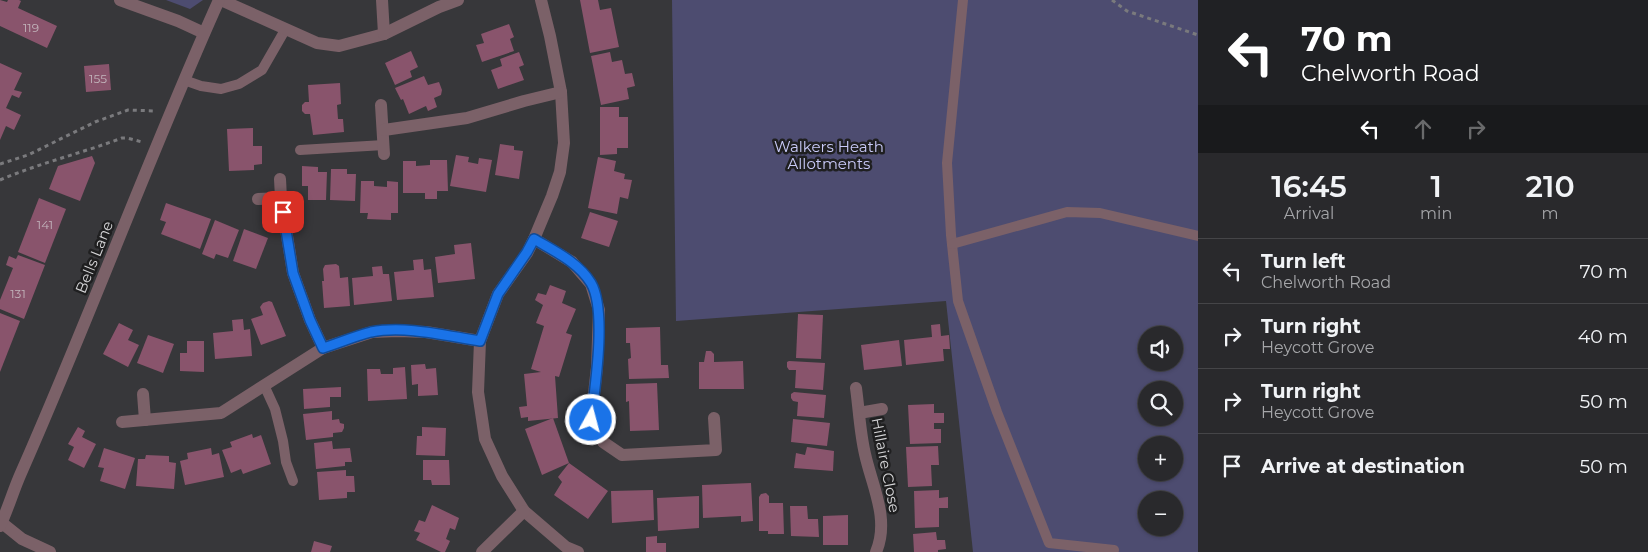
<!DOCTYPE html>
<meta charset="utf-8">
<style>
:root{--surface:#29292c;--page:#313134;--text:#f1f3f6;--muted:#a5a6a9;--line:#454548}
body{margin:0;font-family:Montserrat,sans-serif;background:var(--page);color:var(--text);height:100vh;display:flex;flex-direction:column;font-size:19px;white-space:nowrap}
*{box-sizing:border-box;margin:0}
p{font-size:16px;color:var(--muted)}
.icon{flex:none;width:28px;height:28px;fill:none;stroke:currentColor;stroke-width:2;stroke-linecap:round;stroke-linejoin:round}
.map{position:relative;flex:1;overflow:hidden}
.panel{display:flex;flex-direction:column;background:var(--surface);width:450px}
.panel>*{flex:none}
.banner{background:#202124;color:#fff;overflow:hidden}
.controls{position:absolute;left:1138px;top:326px;display:grid;gap:10px}
.controls a{display:grid;place-items:center;width:45px;height:45px;border-radius:50%;background:var(--surface);box-shadow:0 1px 4px #0004,0 0 0 1px var(--line);font-size:25px}
.pin{position:absolute;display:grid;place-items:center;width:42px;height:42px;color:#fff;margin:-21px;border-radius:10px;box-shadow:0 2px 8px #0006}
.me{position:absolute;width:55px;margin:-28px;rotate:7deg;stroke-linejoin:round;filter:drop-shadow(0 0 4px #0008)}
.turn{display:flex;align-items:center;gap:18px;height:105px;padding:0 20px;font-size:22px}
.turn .icon{width:65px;height:65px;stroke-width:2.5}
.turn b{display:block;font-size:35px;line-height:42px}
.lanes{display:flex;align-items:center;height:48px;padding:0 20px;background:#0003;justify-content:center;gap:25px;direction:ltr}
.lanes .off{opacity:.35}
.eta{display:flex;justify-content:space-evenly;align-items:center;height:85px;text-align:center}
.eta b{font-size:30px;font-weight:600;line-height:35px}
ul{padding:0;list-style:none}
li{display:flex;align-items:center;gap:15px;height:65px;padding:0 20px;border-top:1px solid var(--line)}
li div{flex:1}
li b{display:block;font-size:19px}
li em{font-style:normal}
main{display:flex;flex:1;min-height:0}
.map>svg:first-child{display:block}
.green{fill:#4d4c70;fill-rule:evenodd}
.building{fill:#89546c}
.lines{fill:none;stroke-linecap:round;stroke-linejoin:round}
.path{stroke:#7a7a7d;stroke-width:3;stroke-dasharray:4 4;stroke-linecap:butt}
.service{stroke:#7b6168;stroke-width:10}
.minor{stroke:#7b6168;stroke-width:12}
.tertiary{stroke:#7b6168;stroke-width:12}
.route-casing{stroke:#114b97;stroke-width:12}
.route{stroke:#1a73e8;stroke-width:9}
.labels{text-anchor:middle;dominant-baseline:central;stroke-width:5;stroke-linejoin:round;paint-order:stroke}
.number-label{font-size:12px;fill:#c3b6bd}
.park-label{font-size:15px;fill:#cacbf9;stroke:#1f1f20}
.street-label{font-size:15px;fill:#d6d6d8;stroke:#1f1f20}
</style>
<main>
<div class="map">
<svg width="1198" height="552" viewBox="0 0 1198 552">
<rect width="100%" height="100%" fill="#37373a"/>
<g class="green">
<polygon points="166,0 203,0 190,9"/>
<path d="M672,0h526v552h-225l-27,-251 -270,20zM1146,335h28v27h-28zM1146,390h28v28h-28zM1146,445h28v27h-28zM1146,500h28v28h-28z"/>
</g>
<g class="building">
<polygon points="0,0 7,2 8,0 19,0 21,1 18,8 57,26 47,48 0,26"/>
<polygon points="580,0 598,0 600,10 611,8 619,47 590,53"/>
<polygon points="509,24 514,37 510,39 514,51 482,62 476,45 484,43 481,34"/>
<polygon points="411,51 418,67 410,71 412,77 395,85 385,63"/>
<polygon points="519,52 524,65 519,67 524,80 498,89 491,70 502,66 500,59"/>
<polygon points="610,52 612,62 622,60 625,74 632,73 635,86 627,88 629,99 601,105 591,56"/>
<polygon points="0,63 22,73 14,90 22,92 19,98 12,95 6,108 21,115 14,130 6,126 0,140"/>
<polygon points="109,64 111,90 86,92 84,66"/>
<polygon points="424,76 428,85 439,82 442,90 441,95 434,98 437,107 428,111 426,106 409,114 403,99 401,100 395,88"/>
<polygon points="340,83 341,104 337,105 338,119 343,119 344,132 313,135 310,114 305,114 302,111 302,105 305,102 309,102 308,85"/>
<polygon points="600,107 619,107 619,117 628,117 628,148 617,148 617,154 600,155"/>
<polygon points="253,128 253,146 262,146 262,164 254,165 254,170 229,171 227,129"/>
<polygon points="500,144 514,146 514,150 523,151 519,179 495,175"/>
<polygon points="456,155 469,157 468,162 478,164 479,158 492,160 486,192 450,186"/>
<polygon points="92,156 95,163 80,201 49,189 58,166"/>
<polygon points="598,157 616,161 614,171 625,174 624,179 632,180 628,199 620,197 617,214 588,208"/>
<polygon points="430,160 447,160 448,191 437,191 437,199 425,199 425,193 403,193 403,161 416,161 416,166 430,165"/>
<polygon points="302,166 318,167 318,172 327,172 326,200 308,200 308,186 302,186"/>
<polygon points="331,169 347,169 347,174 356,174 355,201 330,200"/>
<polygon points="361,181 374,181 374,186 387,187 387,181 398,182 398,213 391,213 391,220 367,219 368,213 360,213"/>
<polygon points="39,198 66,209 45,263 18,252"/>
<polygon points="166,203 211,219 200,249 161,234 166,222 160,220"/>
<polygon points="590,212 618,221 609,247 581,238"/>
<polygon points="215,220 239,230 228,258 216,254 214,259 202,254"/>
<polygon points="244,229 268,238 256,269 233,261"/>
<polygon points="471,243 475,279 438,283 435,257 455,254 454,245"/>
<polygon points="18,255 45,265 24,319 0,309 0,300 13,268 6,265 9,256 16,259"/>
<polygon points="423,259 424,270 431,269 434,297 397,300 394,272 414,270 413,260"/>
<polygon points="336,264 339,266 340,278 348,277 350,306 324,308 322,281 324,281 323,269 325,265"/>
<polygon points="382,266 383,274 389,274 392,301 354,305 352,278 373,276 372,267"/>
<polygon points="550,285 566,291 562,303 576,309 566,333 572,335 559,377 555,376 558,418 528,421 528,417 521,418 519,407 527,406 524,374 541,372 531,369 544,326 536,323 543,305 535,300 538,293 546,295"/>
<polygon points="269,301 272,302 286,336 261,345 251,319 263,315 260,307 263,303"/>
<polygon points="0,313 20,321 0,372"/>
<polygon points="798,314 823,315 821,359 796,358"/>
<polygon points="243,319 244,330 250,329 252,356 215,359 213,333 233,331 232,320"/>
<polygon points="119,323 133,330 128,340 139,345 128,367 103,354"/>
<polygon points="940,324 941,336 949,335 950,349 943,349 944,361 906,365 904,340 932,337 931,325"/>
<polygon points="660,327 661,365 668,365 669,378 629,379 628,359 631,358 630,343 626,343 626,328"/>
<polygon points="148,335 174,344 163,373 137,363"/>
<polygon points="899,340 902,366 864,370 861,345"/>
<polygon points="187,341 204,341 204,372 180,371 180,353 187,353"/>
<polygon points="706,351 711,351 714,354 714,362 743,361 744,389 699,389 699,362 704,362"/>
<polygon points="789,361 825,363 823,390 795,388 796,370 789,370 787,367 787,362"/>
<polygon points="425,364 426,369 436,368 438,395 418,396 418,384 412,385 411,365"/>
<polygon points="405,367 407,399 368,401 367,369 380,369 381,374 393,374 393,368"/>
<polygon points="657,383 659,430 630,431 629,401 626,402 626,384"/>
<polygon points="341,387 341,397 330,397 330,407 304,409 303,389"/>
<polygon points="794,392 826,395 824,418 797,416 798,402 793,401 791,398 791,394"/>
<polygon points="934,404 934,413 944,413 944,423 934,423 934,429 941,429 941,443 910,444 908,405"/>
<polygon points="332,411 332,420 339,419 340,423 344,424 344,428 342,432 333,433 333,437 306,440 303,414"/>
<polygon points="553,418 569,463 542,475 525,429"/>
<polygon points="793,419 830,423 827,446 791,442"/>
<polygon points="78,427 85,431 82,437 96,444 84,468 68,460 74,447 68,444"/>
<polygon points="422,427 446,428 445,456 416,455 417,436 422,436"/>
<polygon points="252,434 253,438 261,435 271,464 243,474 241,469 231,473 222,450 232,447 230,442"/>
<polygon points="332,441 333,449 350,448 352,462 345,462 345,466 316,469 314,443"/>
<polygon points="938,446 939,465 931,465 932,486 908,487 906,447"/>
<polygon points="807,447 834,451 833,471 794,468 796,453 805,455"/>
<polygon points="104,448 135,458 125,489 100,481 104,468 98,467"/>
<polygon points="211,448 212,455 219,453 224,477 185,485 180,461 188,459 187,453"/>
<polygon points="146,455 169,456 169,462 176,463 174,489 136,486 138,459 145,459"/>
<polygon points="423,460 449,460 450,485 432,485 431,480 423,480"/>
<polygon points="569,463 608,491 588,519 554,495 562,482 558,477"/>
<polygon points="346,470 346,476 354,476 355,492 347,492 347,498 319,500 317,472"/>
<polygon points="751,483 753,521 741,522 741,516 703,518 702,485"/>
<polygon points="653,490 654,520 612,523 611,491"/>
<polygon points="939,490 939,498 948,497 948,508 939,508 939,527 915,528 914,491"/>
<polygon points="766,493 769,496 769,503 783,503 784,534 768,534 768,531 759,531 759,497 761,494"/>
<polygon points="699,496 699,528 658,531 657,498"/>
<polygon points="432,505 459,518 455,530 450,528 446,539 450,541 445,552 441,552 416,540 420,533 414,531 419,520 425,522"/>
<polygon points="790,506 807,506 808,519 818,519 819,537 791,536"/>
<polygon points="848,515 848,545 823,545 823,516"/>
<polygon points="936,532 937,540 945,540 946,549 938,550 938,552 914,552 913,534"/>
<polygon points="657,536 657,543 666,543 666,552 646,552 646,537"/>
<polygon points="314,541 332,546 330,552 311,552"/>
</g>
<g class="lines">
<g class="path">
<polyline points="1112,0 1127,11 1198,35"/>
<polyline points="0,164 28,155 95,122 128,110 156,111"/>
<path d="M0,180c40,-17 82,-27 122,-42h5l15,4"/>
</g>
<g class="service">
<polyline points="963,0 947,163 951,235 958,301 997,412 1049,543 1114,550"/>
<polyline points="184,80 201,86 221,89 239,84 262,70 285,30"/>
<polyline points="300,150 384,145"/>
<polyline points="952,244 1067,212 1100,213 1198,236"/>
<polyline points="264,385 275,409 283,441 286,462 293,481"/>
</g>
<g class="minor">
<polyline points="120,0 178,21 204,33"/>
<polyline points="221,0 317,43 339,46 384,34 439,7 458,0"/>
<polyline points="382,0 384,34"/>
<polyline points="541,0 550,36 561,92 564,143 560,172 552,196 534,239 527,253 498,294 480,341 478,392 485,439 502,476 524,511 566,547 578,552"/>
<polyline points="381,105 384,154"/>
<polyline points="384,130 467,118 524,101 561,92"/>
<polyline points="280,179 281,198 293,273 310,320 323,348"/>
<polyline points="258,199 281,198"/>
<polyline points="534,239 572,262 591,284 599,310 597,367 591,420 603,442 622,455 716,450 714,418"/>
<path d="M856,388c3,22 4,45 9,66 7,32 25,65 11,98"/>
<polyline points="143,394 145,420"/>
<polyline points="859,413 882,409"/>
<polyline points="122,422 221,413 323,348 372,332 398,331 426,332 480,341"/>
<polyline points="482,552 524,511"/>
</g>
<g class="tertiary">
<polyline points="2,523 22,539 50,552"/>
<path d="M0,526c8,-17 13,-35 21,-53 69,-156 128,-317 198,-473"/>
</g>
</g>
<g class="lines">
<g class="route-casing">
<path id="route" d="M283,212l10,61 17,47 13,28c16,-5 32,-12 48,-16 34,-7 76,4 109,9l18,-47 29,-42 7,-13c20,12 44,23 57,44 16,27 4,105 0,137"/>
</g>
<use href="#route" class="route"/>
</g>
<g class="labels">
<g class="number-label">
<text x="31" y="27">119</text>
<text x="98" y="78">155</text>
<text x="45" y="224">141</text>
<text x="18" y="293">131</text>
</g>
<g class="park-label">
<text x="829" y="146">Walkers Heath<tspan x="829" dy="17">Allotments</tspan></text>
</g>
<g class="street-label">
<text transform="translate(94 257) rotate(-68)">Bells Lane</text>
<text transform="translate(886 465) rotate(79)">Hillaire Close</text>
</g>
</g>
</svg>
<div class="controls">
<a><svg class="icon" aria-label="sound" viewBox="0 0 24 24"><path d="M4 9h4l5-4v14l-5-4H4zM17 9q2 3 0 6"/></svg></a>
<a><svg class="icon" aria-label="search" viewBox="0 0 24 24"><circle cx="10" cy="10" r="6"/><path d="M15 15l6 6"/></svg></a>
<a>+</a>
<a>−</a>
</div>
<div class="pin" style="left:283px;top:212px;background:#d93025"><svg class="icon" aria-label="arrive" viewBox="0 0 24 24"><path d="M6 21V4h12l-3 4 3 4H6"/></svg></div>
<svg class="me" style="left:591px;top:420px" viewBox="-20 -20 40 40"><circle r="17" fill="#1a73e8" stroke="#fff" stroke-width="3"/><path d="M0-11L8 9 0 5-8 9z" fill="#fff"/></svg>
</div>
<section class="panel">
<div class="banner">
<div class="turn"><svg class="icon" aria-label="left" viewBox="0 0 24 24"><path d="M17 20v-9H6M10 6l-5 5 5 5"/></svg><div><b>70 m</b>Chelworth Road</div></div>
<div class="lanes"><svg class="icon" aria-label="left" viewBox="0 0 24 24"><path d="M17 20v-9H6M10 6l-5 5 5 5"/></svg><svg class="icon off" aria-label="ahead" viewBox="0 0 24 24"><path d="M12 20V5M6 11l6-6 6 6"/></svg><svg class="icon off" aria-label="right" viewBox="0 0 24 24"><path d="M7 20v-9h11M14 6l5 5-5 5"/></svg></div>
</div>
<div class="eta">
<div><b>16:45</b><p>Arrival</p></div>
<div><b>1</b><p>min</p></div>
<div><b>210</b><p>m</p></div>
</div>
<ul>
<li><svg class="icon" aria-label="left" viewBox="0 0 24 24"><path d="M17 20v-9H6M10 6l-5 5 5 5"/></svg><div><b>Turn left</b><p>Chelworth Road</p></div><em>70 m</em></li>
<li><svg class="icon" aria-label="right" viewBox="0 0 24 24"><path d="M7 20v-9h11M14 6l5 5-5 5"/></svg><div><b>Turn right</b><p>Heycott Grove</p></div><em>40 m</em></li>
<li><svg class="icon" aria-label="right" viewBox="0 0 24 24"><path d="M7 20v-9h11M14 6l5 5-5 5"/></svg><div><b>Turn right</b><p>Heycott Grove</p></div><em>50 m</em></li>
<li><svg class="icon" aria-label="arrive" viewBox="0 0 24 24"><path d="M6 21V4h12l-3 4 3 4H6"/></svg><div><b>Arrive at destination</b></div><em>50 m</em></li>
</ul>
</section>
</main>
